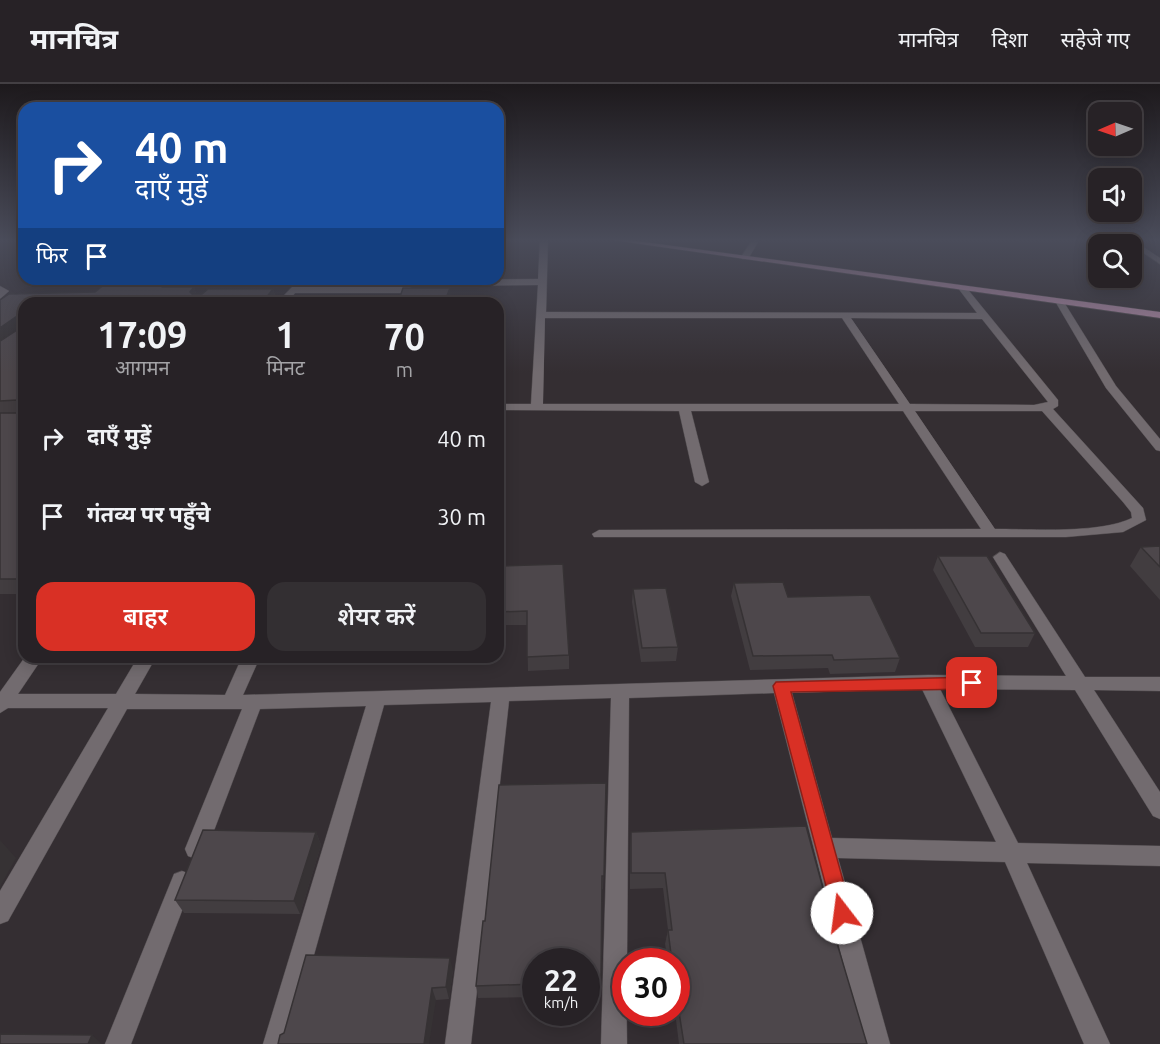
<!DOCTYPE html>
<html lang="hi">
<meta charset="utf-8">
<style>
:root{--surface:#272226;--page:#332f32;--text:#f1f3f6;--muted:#a4a4a7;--line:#433f43;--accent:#d93025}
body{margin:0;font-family:Ubuntu,"Noto Sans Devanagari",sans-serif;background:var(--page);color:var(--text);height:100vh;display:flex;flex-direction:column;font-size:22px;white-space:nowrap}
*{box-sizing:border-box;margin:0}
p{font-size:20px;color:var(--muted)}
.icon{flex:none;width:33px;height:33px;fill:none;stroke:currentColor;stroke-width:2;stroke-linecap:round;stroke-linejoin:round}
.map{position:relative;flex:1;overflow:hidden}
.sheet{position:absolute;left:18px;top:213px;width:486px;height:366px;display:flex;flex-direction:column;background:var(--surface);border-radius:18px;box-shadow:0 3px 15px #0003,0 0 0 2px var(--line)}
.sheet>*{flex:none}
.top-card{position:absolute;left:18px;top:18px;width:486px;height:183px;border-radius:18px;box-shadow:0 3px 15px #0003,0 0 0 2px var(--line);background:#1a4fa0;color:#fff;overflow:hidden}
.needle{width:39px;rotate:268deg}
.controls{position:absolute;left:1088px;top:18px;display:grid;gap:12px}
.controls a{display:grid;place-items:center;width:54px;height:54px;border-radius:12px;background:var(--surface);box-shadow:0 3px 15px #0003,0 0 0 2px var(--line);font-size:30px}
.speed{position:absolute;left:522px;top:864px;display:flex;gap:12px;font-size:30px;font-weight:700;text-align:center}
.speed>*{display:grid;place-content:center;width:78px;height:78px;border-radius:50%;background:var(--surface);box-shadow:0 3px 15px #0003,0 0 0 2px var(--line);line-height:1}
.speed small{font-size:15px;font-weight:400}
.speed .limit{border:9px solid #d22;background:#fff;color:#111}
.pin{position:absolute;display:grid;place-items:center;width:51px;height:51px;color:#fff;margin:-26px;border-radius:12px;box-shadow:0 3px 9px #0006}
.me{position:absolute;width:66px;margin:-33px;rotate:345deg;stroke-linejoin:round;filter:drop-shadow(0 0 4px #0008)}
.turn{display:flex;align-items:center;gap:21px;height:126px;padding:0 18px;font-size:27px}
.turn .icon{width:78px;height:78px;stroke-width:2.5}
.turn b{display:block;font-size:42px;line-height:51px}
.then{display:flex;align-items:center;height:57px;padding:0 18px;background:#0003;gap:12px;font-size:22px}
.eta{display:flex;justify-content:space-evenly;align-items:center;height:102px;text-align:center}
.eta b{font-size:36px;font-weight:600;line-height:42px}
.action{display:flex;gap:12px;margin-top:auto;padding:12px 18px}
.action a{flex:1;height:69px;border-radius:18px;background:var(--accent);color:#fff;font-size:24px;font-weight:600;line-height:69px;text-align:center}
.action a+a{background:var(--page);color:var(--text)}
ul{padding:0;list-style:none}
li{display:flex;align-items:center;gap:18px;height:78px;padding:0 18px}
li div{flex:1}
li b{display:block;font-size:22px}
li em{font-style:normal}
header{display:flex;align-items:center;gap:36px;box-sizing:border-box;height:84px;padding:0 30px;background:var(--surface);border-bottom:2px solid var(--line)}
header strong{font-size:28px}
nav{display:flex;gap:33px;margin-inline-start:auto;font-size:21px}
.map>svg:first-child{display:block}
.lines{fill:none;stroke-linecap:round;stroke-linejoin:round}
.minor-casing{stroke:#504b4e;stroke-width:1}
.major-casing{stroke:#504b4e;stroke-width:1}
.minor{fill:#726b6f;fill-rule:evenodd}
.major{fill:#b38ba6;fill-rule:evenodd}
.wall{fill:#423d40}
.shaded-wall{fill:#363234}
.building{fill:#4d474b;stroke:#363234;stroke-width:1.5}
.route{fill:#d93025;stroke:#8d1f18;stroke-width:1.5}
</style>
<header>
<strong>मानचित्र</strong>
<nav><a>मानचित्र</a><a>दिशा</a><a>सहेजे गए</a></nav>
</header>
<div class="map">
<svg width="1160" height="960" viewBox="0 0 1160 960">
<rect width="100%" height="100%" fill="#342e32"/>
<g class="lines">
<g class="minor-casing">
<g id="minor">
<path d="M540,155h8l-2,73 431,1 -19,-25 7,-2 93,114v6l-5,3 90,99 3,12 -23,12 -57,5h-472l-2,-3 7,-4 382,-1 -78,-118h-212l18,71 -7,4 -7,-4 -16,-71 -181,-1v-6h33l7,-119 -95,1 -4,-3 4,-3 95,-1zM545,234h297l57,86h-356zM851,234l131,1 66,83 -14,3 -124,-1zM915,327h127l81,91 8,10 1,6c-33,16 -100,11 -137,11z"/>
<polygon points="753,155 760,155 748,175 742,175 741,173"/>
<polygon points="1123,155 1131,155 1160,174 1160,180"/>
<polygon points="0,202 9,207 0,215"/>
<polygon points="292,203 410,203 414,206 410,209 295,209 287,219 277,219"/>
<polygon points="456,212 460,215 460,219 450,219 453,213"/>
<polygon points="1056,215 1062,215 1116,302 1160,355 1160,367 1156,366 1106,304 1055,217"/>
<path d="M1000,468l5,2 80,123h75v14l-66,-1 66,102v27l-7,-3 -78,-126 -135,-1 78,154 142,3v20l-133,-3 83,181h-26l-79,-182 -167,-4 52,186h-26l-90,-351 -145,5 -2,264h-1l1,82h-26l10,-346 -102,3 -38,343h-26l46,-342 -107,3 -95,339h-26l103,-338 -106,3 -53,140 -3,7 -8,3 -8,-3 -3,-7 57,-140h-115l-119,212 -8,3v-33l108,-183h-100l-8,5v-21l25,-35h18l-25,37h98l22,-37h18l-21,37 90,1 17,-38h18l-17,38 685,-20 138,1 -73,-119zM922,605l74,153 -164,-4 -40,-145z"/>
<polygon points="182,787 190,790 193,798 131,960 105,960 174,790"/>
</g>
</g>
<g class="major-casing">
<polygon id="major" points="605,155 622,155 1160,228 1160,234"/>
</g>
<use href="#minor" class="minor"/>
<use href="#major" class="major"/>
</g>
<g class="wall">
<polygon points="180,201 178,203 194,203 196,210 273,205 276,215 24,219 24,510 0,510 0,216"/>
<polygon points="1160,462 1160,516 1130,482 1141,463"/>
<polygon points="938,472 1035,549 1028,563 975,563 933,486"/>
<polygon points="498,482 569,571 569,585 528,587 527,541 498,541"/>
<polygon points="734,499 788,513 900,574 895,588 830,590 828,584 750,586 731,512"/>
<polygon points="633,505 678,563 676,577 641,578 632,518"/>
<polygon points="312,573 373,573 313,574"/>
<polygon points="606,699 603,805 601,805 600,911 586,911 586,878 536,878 536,913 478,914 476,902 485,837"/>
<polygon points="316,748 321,761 300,830 184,829 175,816"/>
<polygon points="631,748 827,819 826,822 867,960 679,960 675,928 676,928 676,878 668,878 665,860 668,846 663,804 630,805 630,764"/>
<polygon points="453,886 449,915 436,916 278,960"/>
</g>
<g class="shaded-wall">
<polygon points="171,195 178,195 180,201 167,214 163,203"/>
<polygon points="194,203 197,214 190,208"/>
<polygon points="450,204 451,213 449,219 444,219"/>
<polygon points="273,205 276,217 265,215"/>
<polygon points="500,223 500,233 498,247 498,234"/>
<polygon points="17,232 23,244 0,260 0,244"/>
<polygon points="316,748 321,761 300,830 294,817"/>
<polygon points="0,756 16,774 0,803"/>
<polygon points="450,874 453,886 449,915 446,903"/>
<polygon points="432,904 436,916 429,960 424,960"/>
<polygon points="92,951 102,960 88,960"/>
</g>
<g class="building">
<polygon points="111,195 171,195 163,203 194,203 190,208 192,210 202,210 208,205 273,205 265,215 338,215 336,219 24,219 24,495 0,495 0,329 17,329 19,319 17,316 0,317 0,257 20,244 20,233 17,232 0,244 0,216 9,210 95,208"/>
<polygon points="403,204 450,204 444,219 398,219"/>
<polygon points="1160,462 1160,483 1141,463"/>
<polygon points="938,472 987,472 1035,549 981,549"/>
<polygon points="563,480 569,571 527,573 527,527 498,528 498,482"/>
<polygon points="783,498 788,513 870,511 900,574 834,576 832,571 753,572 734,499"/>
<polygon points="666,504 678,563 642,564 633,505"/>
<polygon points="606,699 604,792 602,792 601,899 586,899 586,878 536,878 536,900 476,902 483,837 485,837 499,701"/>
<polygon points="806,742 827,819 825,819 867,960 684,960 676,909 676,878 672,878 668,846 672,846 665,789 631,789 631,748"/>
<polygon points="203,746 316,748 294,817 175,816"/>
<polygon points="306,871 450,874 446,903 432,904 424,960 278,960 280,951 284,949"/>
<polygon points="0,950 92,951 88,960 0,960"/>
</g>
<linearGradient id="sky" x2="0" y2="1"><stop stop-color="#1d191c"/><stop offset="0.54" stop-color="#4a4c5a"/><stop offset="1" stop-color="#4a4c5a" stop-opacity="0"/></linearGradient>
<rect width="1160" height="289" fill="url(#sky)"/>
<polygon class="route" points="972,593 978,594 980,599 978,603 972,605 791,608 852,829 849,836 842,839 835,836 773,602 776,598"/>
</svg>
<div class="controls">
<a><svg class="needle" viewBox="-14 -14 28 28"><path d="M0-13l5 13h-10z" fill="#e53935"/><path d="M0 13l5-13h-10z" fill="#a4a4a7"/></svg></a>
<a><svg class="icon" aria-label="sound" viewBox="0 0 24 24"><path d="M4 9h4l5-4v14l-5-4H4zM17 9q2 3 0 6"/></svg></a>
<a><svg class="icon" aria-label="search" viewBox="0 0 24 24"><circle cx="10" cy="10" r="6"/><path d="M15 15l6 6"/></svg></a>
</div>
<div class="speed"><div>22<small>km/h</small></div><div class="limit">30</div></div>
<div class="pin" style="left:972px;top:599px;background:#d93025"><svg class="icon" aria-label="arrive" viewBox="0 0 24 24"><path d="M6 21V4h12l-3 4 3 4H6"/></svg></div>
<svg class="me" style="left:842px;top:829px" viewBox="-20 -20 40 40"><circle r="19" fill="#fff"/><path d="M0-13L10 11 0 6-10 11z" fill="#d93025"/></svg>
<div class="top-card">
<div class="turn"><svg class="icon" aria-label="right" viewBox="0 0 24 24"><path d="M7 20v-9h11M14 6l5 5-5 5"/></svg><div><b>40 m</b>दाएँ मुड़ें</div></div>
<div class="then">फिर<svg class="icon" aria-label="arrive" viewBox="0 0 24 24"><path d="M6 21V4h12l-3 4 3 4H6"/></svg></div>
</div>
<section class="sheet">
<div class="eta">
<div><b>17:09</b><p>आगमन</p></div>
<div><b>1</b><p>मिनट</p></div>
<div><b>70</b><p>m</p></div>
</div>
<ul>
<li><svg class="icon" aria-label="right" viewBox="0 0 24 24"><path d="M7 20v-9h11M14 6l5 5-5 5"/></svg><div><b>दाएँ मुड़ें</b></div><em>40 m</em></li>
<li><svg class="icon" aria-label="arrive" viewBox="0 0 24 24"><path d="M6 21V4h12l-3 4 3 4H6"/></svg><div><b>गंतव्य पर पहुँचे</b></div><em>30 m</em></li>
</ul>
<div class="action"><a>बाहर</a><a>शेयर करें</a></div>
</section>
</div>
